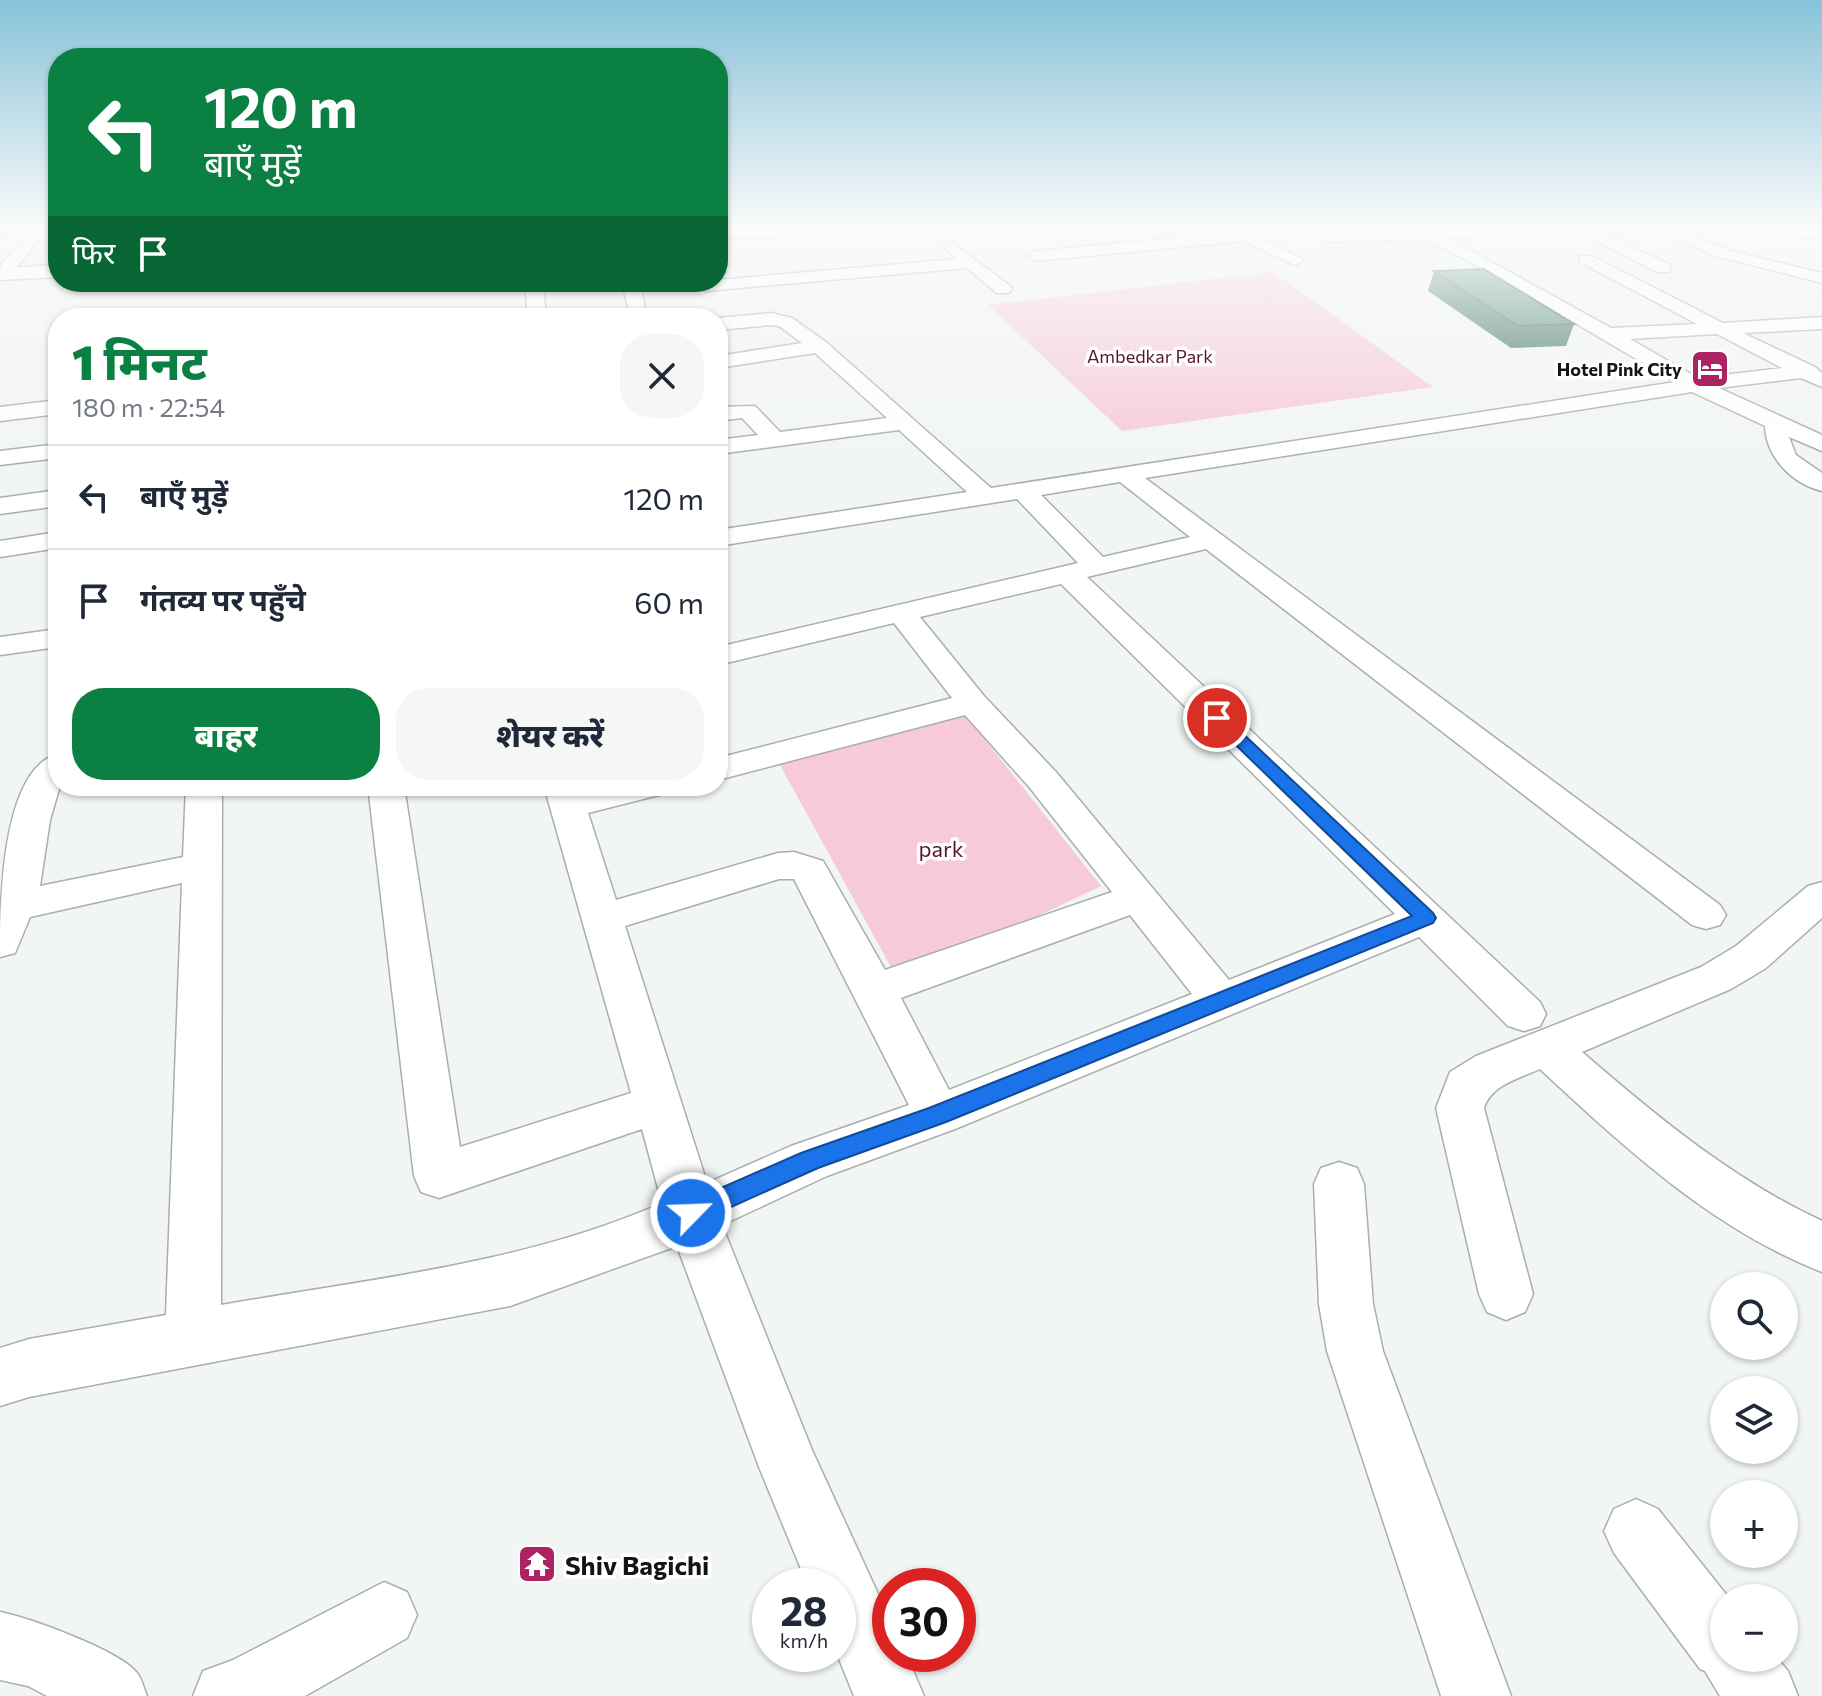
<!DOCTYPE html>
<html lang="hi">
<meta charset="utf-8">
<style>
:root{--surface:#fff;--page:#f6f6f7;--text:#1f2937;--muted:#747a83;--line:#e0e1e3;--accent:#0b8043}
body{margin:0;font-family:Commissioner,"Noto Sans Devanagari",sans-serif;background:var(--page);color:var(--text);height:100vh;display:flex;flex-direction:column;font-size:30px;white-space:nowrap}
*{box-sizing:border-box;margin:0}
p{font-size:26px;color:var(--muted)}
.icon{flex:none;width:44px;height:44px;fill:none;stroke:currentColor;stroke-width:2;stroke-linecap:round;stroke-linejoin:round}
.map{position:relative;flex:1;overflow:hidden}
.drawer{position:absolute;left:48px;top:308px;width:680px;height:488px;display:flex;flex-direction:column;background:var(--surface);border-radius:32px;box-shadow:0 2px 6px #0004}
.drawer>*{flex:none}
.top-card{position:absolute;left:48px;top:48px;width:680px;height:244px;border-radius:32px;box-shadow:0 2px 6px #0004;background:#0b8043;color:#fff;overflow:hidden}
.buttons{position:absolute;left:1710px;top:1272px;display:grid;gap:16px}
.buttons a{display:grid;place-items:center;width:88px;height:88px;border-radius:50%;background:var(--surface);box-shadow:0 2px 6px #0004;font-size:40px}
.speed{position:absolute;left:752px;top:1568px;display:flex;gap:16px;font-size:40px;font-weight:700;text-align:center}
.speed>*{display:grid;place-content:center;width:104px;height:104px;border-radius:50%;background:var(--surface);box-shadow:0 2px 6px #0004;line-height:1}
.speed small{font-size:20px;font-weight:400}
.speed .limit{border:12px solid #d22;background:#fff;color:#111}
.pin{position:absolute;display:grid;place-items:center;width:68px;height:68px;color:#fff;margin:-34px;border:4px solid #fff;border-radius:50%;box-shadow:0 2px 8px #0007}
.me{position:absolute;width:88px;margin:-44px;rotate:66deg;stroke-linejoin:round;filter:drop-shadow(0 0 6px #0008)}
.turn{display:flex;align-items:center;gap:28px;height:168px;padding:0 24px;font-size:36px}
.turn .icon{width:104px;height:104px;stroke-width:2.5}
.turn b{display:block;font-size:56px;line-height:68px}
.then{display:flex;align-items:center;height:76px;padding:0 24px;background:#0003;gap:16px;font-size:30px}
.round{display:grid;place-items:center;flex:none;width:84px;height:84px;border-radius:32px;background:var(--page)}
.summary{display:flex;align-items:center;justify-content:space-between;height:136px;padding:0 24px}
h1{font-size:48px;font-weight:800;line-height:60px;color:var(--accent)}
.button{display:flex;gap:16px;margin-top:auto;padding:16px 24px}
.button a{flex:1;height:92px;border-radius:32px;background:var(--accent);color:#fff;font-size:32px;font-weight:800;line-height:92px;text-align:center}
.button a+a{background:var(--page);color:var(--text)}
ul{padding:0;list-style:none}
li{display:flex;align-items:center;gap:24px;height:104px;padding:0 24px;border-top:2px solid var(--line)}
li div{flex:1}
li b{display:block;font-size:30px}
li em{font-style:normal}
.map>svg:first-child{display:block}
.green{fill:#f6cad7}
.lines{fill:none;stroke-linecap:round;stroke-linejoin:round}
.minor-casing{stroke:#aaaeac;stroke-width:3}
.tertiary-casing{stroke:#aaaeac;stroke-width:3}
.minor{fill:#fff;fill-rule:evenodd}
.tertiary{fill:#fff;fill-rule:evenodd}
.wall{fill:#3f7362}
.building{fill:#498672;stroke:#335e50;stroke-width:2}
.route{fill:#1a73e8;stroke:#114b97;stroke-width:2}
.labels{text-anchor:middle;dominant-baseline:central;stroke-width:7;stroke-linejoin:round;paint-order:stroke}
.far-park-label{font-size:18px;fill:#571431;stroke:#fff}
.far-poi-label{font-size:18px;font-weight:bold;fill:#131413;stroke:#fff;text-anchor:end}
.park-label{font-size:22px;fill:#571431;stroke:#fff}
.near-poi-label{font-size:26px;font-weight:bold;fill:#131413;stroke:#fff;text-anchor:start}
</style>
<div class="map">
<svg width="1822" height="1696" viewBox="0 0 1822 1696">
<rect width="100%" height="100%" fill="#f1f5f3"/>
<g class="green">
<polygon points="1273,272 1433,387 1122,431 988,305"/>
<polygon points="959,707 1101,886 899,982 779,763"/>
</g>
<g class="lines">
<g class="minor-casing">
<g id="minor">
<polygon points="2,224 18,224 0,238"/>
<polygon points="916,224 1079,224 1072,228 718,239 718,229"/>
<polygon points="1234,224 1304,260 1296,265 1290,263 1244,241 1036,261 1028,256 1036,251 1229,233 1217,225"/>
<path d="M1298,224h18l17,8 77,-2 -7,-6h18l11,5 219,-5 28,5 49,21 94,23v10l-106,-27 -46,-20 -28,-4 -40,1 67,31 2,4 -2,4h-12l-76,-39 -133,5 163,90 86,-4 -117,-62v-6h12l131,67 99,-6v12l-79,4 72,34 7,6v14l-21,-9 -82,10 103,47v16l-33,-14 7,18 26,18v18c-30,-7 -56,-34 -57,-65l-73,-34 -547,86 575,427 6,10 -6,10 -14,4 -14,-4 -486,-376 -119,28 453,425 6,12 -6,12 -16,5 -16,-5 -89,-89 -464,192 -128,47 -105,49 90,225 78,170v34h16l18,42h-70l-17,-42 1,-68h-30l-49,-119 -82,-221 -167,60 -481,91 -29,9v-58l29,-9 137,-24 16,-432 -152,34 -15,36 -15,4c0,-48 0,-188 58,-203l2,32 -10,34 -10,66 143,-29 3,-71h36l-1,519c148,-26 303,-41 441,-102l-20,-74 -203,69 -18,-6 -7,-16 -46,-390h36l56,361 171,-54 -87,-307h36l2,5 21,-5h65l-5,8 -75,19 28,87 162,-47 16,-1 29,9 62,109 227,-78 -82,-104 -65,-73 -247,65v-22l234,-60 -58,-75 -176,42v-18l360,-84 -61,-64 -299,47v-16l249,-38 -68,-62 -181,24v-14l40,-5 -16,-17 -24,3v-14l37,-1 25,26 107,-14 -72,-65 -97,15v-12l84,-13 -23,-17 -8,-1 -53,5v-12l53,-5 21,5 34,24 165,146 684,-106 -188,-111 -61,-32 -96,3zM1717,334l65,34 -84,10 -68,-39zM1120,482l70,55 -87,20 -62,-62zM1061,584l334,330 -166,66 -173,-208 -72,-76 -64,-79zM779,879h15l115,226 -118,41 -84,37 -82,-257zM1130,915l62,79 -243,96 -48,-92z"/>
<polygon points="1745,225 1822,229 1822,239 1740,233 1737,230"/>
<polygon points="33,233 38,235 38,241 13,272 1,272 1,264 28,235"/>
<polygon points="951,242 1009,285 1012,289 1009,293 997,293 967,268 705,291 696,286 699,282 718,280 956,259 943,247"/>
<polygon points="525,282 543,282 546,318 528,318"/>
<polygon points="622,282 640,282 647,318 630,316"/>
<polygon points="58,400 58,414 0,421 0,407"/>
<polygon points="58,444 58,458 0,465 0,451"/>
<polygon points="58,490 58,506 0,514 0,498"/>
<polygon points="58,532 58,548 0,557 0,541"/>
<polygon points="58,629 58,647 0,655 0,637"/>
<path d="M1822,882v36l-56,50 -35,21 -149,63c74,64 150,127 240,169v51c-110,-43 -197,-124 -282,-203 -20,9 -49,16 -56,39l49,186 -8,18 -19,8 -19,-8 -8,-18 -43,-186 14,-36 26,-16 225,-89 35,-21 72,-60z"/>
<polygon points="1339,1162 1357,1168 1364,1184 1373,1304 1383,1351 1511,1696 1441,1696 1327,1351 1319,1304 1314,1184 1321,1168"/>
<polygon points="1636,1499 1658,1509 1729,1598 1724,1598 1724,1658 1777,1658 1788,1671 1798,1696 1720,1696 1705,1671 1700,1669 1614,1553 1604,1531 1614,1509"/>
<polygon points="384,1582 407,1592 417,1615 407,1638 305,1696 193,1696 203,1671 233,1660"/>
<path d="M0,1612c28,5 121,39 137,61 5,6 7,16 10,23h-100l-19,-10 -28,-6z"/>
</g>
</g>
<g class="tertiary-casing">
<polygon id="tertiary" points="58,265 58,277 0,280 0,268"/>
</g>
<use href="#minor" class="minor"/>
<use href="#tertiary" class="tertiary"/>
</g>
<polygon class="wall" points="1434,271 1574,324 1566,346 1511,348 1428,291"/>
<polygon class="building" points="1484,269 1574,324 1518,326 1434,271"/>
<linearGradient id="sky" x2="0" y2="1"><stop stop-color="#88c3d9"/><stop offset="0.49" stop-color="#f9fafa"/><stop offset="1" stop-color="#f9fafa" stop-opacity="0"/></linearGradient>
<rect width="1822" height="461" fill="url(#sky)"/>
<polygon class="route" points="1217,713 1222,714 1433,913 1436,918 1433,923 946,1122 818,1168 700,1221 691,1224 682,1221 679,1213 682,1205 801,1153 929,1108 1412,916 1211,721 1209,718"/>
<defs>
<g id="hotel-square" transform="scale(2)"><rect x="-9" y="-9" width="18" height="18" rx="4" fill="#ac2262" stroke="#fff"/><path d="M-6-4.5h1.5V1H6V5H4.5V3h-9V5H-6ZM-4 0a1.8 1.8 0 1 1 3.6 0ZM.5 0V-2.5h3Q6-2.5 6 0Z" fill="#fff"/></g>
<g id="temple-square" transform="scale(2)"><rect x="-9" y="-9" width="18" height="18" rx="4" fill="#ac2262" stroke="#fff"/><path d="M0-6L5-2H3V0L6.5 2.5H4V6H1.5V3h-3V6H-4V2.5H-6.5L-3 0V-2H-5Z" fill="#fff"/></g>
</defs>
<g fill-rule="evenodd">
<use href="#hotel-square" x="1710" y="369"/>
<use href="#temple-square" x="537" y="1564"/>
</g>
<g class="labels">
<g class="far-park-label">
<text x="1150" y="356">Ambedkar Park</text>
</g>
<g class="far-poi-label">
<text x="1682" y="369">Hotel Pink City</text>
</g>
<g class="park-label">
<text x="941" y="848">park</text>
</g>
<g class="near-poi-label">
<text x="565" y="1564">Shiv Bagichi</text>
</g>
</g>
</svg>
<div class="buttons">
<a><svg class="icon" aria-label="search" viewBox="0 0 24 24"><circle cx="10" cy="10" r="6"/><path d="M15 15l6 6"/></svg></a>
<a><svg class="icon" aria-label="layers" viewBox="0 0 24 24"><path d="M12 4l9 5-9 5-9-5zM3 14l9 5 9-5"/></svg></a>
<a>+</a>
<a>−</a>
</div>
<div class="speed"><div>28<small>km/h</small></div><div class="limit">30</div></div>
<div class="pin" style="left:1217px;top:718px;background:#d93025"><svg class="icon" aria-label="arrive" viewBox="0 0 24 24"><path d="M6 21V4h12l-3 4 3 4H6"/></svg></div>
<svg class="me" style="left:691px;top:1213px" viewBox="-20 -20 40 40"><circle r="17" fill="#1a73e8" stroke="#fff" stroke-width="3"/><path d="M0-11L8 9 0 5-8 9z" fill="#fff"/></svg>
<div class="top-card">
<div class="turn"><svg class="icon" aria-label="left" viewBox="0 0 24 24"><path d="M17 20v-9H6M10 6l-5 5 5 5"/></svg><div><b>120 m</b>बाएँ मुड़ें</div></div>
<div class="then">फिर<svg class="icon" aria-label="arrive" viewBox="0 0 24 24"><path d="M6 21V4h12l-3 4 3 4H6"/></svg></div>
</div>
<section class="drawer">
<div class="summary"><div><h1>1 मिनट</h1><p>180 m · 22:54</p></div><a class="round"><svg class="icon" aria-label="close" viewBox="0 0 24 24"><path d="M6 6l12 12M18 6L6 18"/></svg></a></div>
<ul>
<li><svg class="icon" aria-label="left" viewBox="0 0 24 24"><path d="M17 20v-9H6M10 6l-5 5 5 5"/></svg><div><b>बाएँ मुड़ें</b></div><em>120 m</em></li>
<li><svg class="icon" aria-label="arrive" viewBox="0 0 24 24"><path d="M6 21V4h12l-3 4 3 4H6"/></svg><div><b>गंतव्य पर पहुँचे</b></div><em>60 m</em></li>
</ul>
<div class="button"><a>बाहर</a><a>शेयर करें</a></div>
</section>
</div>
